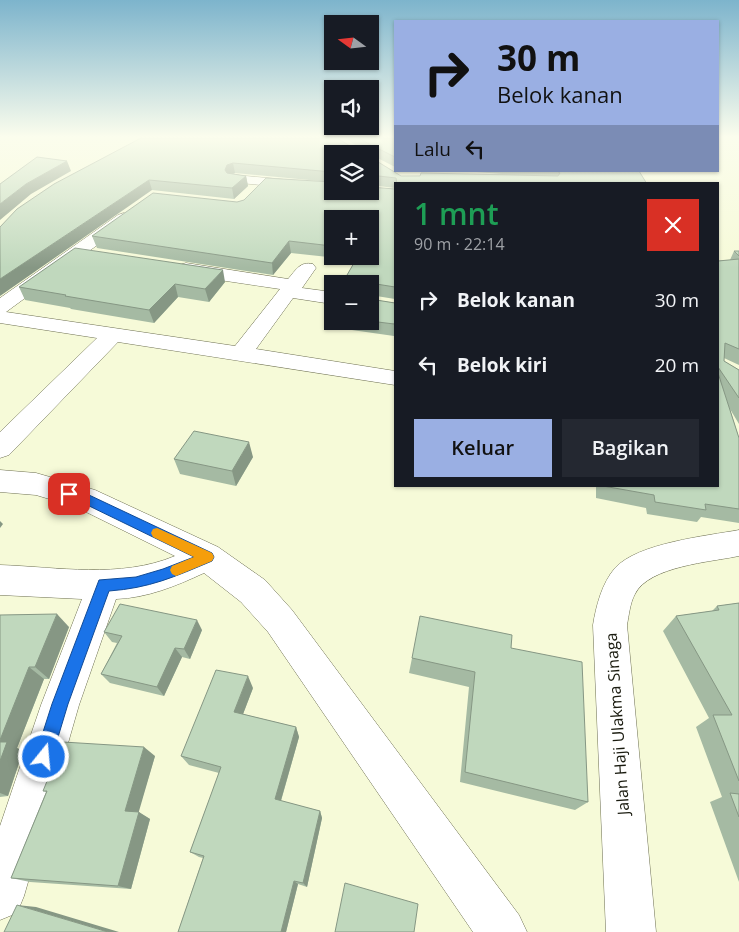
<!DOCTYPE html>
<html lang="id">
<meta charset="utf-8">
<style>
:root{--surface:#171b24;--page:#242831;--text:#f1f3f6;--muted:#9ea1a6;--accent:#9aafe3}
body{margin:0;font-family:"Open Sans",sans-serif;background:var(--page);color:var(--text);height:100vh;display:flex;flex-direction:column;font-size:19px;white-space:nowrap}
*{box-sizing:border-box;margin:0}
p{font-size:16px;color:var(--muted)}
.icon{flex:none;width:28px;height:28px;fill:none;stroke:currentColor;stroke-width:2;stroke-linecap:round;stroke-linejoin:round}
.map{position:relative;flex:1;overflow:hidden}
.panel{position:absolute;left:394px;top:182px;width:325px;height:305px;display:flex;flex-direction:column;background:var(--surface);border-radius:0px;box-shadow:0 1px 4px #0004}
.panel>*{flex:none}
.top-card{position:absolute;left:394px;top:20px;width:325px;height:152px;border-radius:0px;box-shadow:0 1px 4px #0004;background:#9aafe3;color:#111;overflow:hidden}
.needle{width:32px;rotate:285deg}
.fabs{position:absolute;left:324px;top:15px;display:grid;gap:10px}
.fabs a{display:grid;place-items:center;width:55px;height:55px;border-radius:0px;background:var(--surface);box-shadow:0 1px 4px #0004;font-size:25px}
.pin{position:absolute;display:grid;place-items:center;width:42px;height:42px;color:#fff;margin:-21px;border-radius:10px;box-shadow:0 2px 8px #0006}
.me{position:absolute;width:55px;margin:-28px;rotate:17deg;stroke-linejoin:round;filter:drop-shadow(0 0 4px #0008)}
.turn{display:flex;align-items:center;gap:18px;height:105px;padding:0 20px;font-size:22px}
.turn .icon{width:65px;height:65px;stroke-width:2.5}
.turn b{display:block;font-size:35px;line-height:42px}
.then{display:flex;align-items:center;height:48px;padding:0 20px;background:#0003;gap:10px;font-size:19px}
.round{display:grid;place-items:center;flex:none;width:52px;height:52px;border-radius:0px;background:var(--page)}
.summary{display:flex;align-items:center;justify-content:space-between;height:85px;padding:0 20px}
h1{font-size:30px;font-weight:600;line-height:38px;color:#1e9e55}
.primary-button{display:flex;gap:10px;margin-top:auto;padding:10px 20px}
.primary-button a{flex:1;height:58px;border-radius:0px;background:var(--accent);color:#111;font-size:20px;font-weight:600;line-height:58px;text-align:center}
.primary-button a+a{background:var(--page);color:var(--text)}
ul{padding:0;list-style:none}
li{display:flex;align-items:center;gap:15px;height:65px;padding:0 20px}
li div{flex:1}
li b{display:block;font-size:19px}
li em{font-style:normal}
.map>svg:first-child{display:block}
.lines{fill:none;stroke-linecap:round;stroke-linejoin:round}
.street-casing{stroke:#6e7052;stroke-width:1}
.primary-casing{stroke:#6e7052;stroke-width:1}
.street{fill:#fff;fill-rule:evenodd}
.primary{fill:#fff;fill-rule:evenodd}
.wall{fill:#a5baa3;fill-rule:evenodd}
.shaded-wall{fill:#869784}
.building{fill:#c0d8bd;stroke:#869784}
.route{fill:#1a73e8;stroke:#114b97}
.slow{fill:#f59e0b}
.labels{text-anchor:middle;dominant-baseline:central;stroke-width:4;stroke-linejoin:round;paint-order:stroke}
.near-street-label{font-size:16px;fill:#1a1b0f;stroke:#fff}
</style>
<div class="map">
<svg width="739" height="932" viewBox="0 0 739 932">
<rect width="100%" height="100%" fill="#f6fad8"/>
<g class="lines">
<g class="street-casing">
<g id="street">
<polygon points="235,175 332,184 332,191 337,191 332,192 230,182 228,179 230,176"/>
<path d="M124,213l6,2 2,3 -2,3 -124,91 229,34 45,-57 -94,-14 -7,-2 -2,-4 2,-4 7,-2 102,16c8,-9 12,-18 25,-15l3,4 -14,20 30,4v12l-39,-6 -37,51 139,22v14l-277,-43 -109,113 -9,3v-26l97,-94 -97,-15v-25l118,-83z"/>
<path d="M0,470l36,3 59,17 123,57 47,33 27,30 227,305 8,17h-54l-205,-300 -27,-30 -37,-29c-28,13 -57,25 -88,26l-37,106 -55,191 -7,17 -17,7v-94l41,-121 41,-106 -82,-4v-30c58,2 120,14 175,-9l-99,-49 -40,-12 -36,-3z"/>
</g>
</g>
<g class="primary-casing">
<path id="primary" d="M739,530v26c-28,6 -90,10 -104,38 -5,9 -6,21 -8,31l29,307h-50l-13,-307c3,-19 9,-42 22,-57 23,-25 91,-32 124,-38z"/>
</g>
<use href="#street" class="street"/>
<use href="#primary" class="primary"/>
</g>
<g class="wall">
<path d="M345,138h50v29l-25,-13h-38v37l63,-2v110l-25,-4v-11h-27v-2l13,-22 -65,-7 -18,22 -176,-27 -5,-12 145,-34 93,-20 -95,-9 -2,1 13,2 2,10 -14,13 -82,-9 -98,-6 296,-38h7zM332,219l38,37h-38z"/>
<polygon points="370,157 401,176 502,174 463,171 639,171 647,184 395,184 395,188 370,185"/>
<polygon points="734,251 739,251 739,365 724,358 724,361 739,370 739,424 730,409 739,438 739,523 701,517 697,522 647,514 646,508 596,498 596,486 718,486 718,261 730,260"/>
<polygon points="225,282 209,302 178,297 154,323 71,309 70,308 25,300 19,287"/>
<polygon points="370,299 395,303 395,333 394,336 352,330 352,321 370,321"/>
<polygon points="253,457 236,486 180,474 174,459"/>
<polygon points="739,603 739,882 710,802 722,797 696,727 709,718 663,631 676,616 712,611 717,606"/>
<polygon points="0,615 69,627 49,679 44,679 17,748 23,751 8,796 0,797"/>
<polygon points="202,630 190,659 182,657 164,696 110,683 101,674 117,643 112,642 104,632"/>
<polygon points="511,648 588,802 575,810 460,782 469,687 409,673 412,658"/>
<polygon points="253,688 243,714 296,727 299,737 281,801 320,811 322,818 307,887 298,884 286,932 178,932 203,858 199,857 190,852 219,773 189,765 181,756"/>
<polygon points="155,756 138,812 150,819 131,889 30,882 11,878 46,792 43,791"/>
</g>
<g class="shaded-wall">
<polygon points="67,161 71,171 31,194 0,220 0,204 26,184"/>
<polygon points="233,163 235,173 228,175 225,170 227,165"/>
<polygon points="246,176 248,186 234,199 232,188"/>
<polygon points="149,180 152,190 0,296 0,279"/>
<polygon points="289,241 291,253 273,275 272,263"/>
<polygon points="223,270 225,282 209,302 205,289"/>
<polygon points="175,284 178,297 154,323 149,310"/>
<polygon points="395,322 395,333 394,336 394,324"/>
<polygon points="249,442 253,457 236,486 232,471"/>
<polygon points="0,521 3,524 0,528"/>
<polygon points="57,614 69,627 49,679 35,667"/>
<polygon points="197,620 202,630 190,659 184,649"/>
<polygon points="175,648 182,657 164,696 157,687"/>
<polygon points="29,667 44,679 17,748 23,751 8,796 0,793 0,740"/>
<polygon points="248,676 253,688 240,722 234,712"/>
<polygon points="296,727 299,737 279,807 275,799"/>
<polygon points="144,747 155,756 137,818 125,811"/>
<polygon points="320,811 322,818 307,887 303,883"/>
<polygon points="139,812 150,819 131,889 118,886"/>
<polygon points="294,881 298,884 286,932 281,932"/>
<polygon points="17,905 36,907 119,932 108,932"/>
</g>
<g class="building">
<polygon points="141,138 337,138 350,146 368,146 369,154 332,154 332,175 332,172 233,163 227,165 225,170 227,173 246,176 232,188 149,180 0,279 0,227 17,209 54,184"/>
<polygon points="359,138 395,138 395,157 369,144"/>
<polygon points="37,157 67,161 26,184 0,204 0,184"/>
<polygon points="370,157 401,176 420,176 421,173 558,176 560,173 557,171 639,171 647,184 397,184 396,178 370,175"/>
<polygon points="266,178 332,182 332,191 370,191 370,187 395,189 395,287 370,283 355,284 343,282 358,256 370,256 370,219 332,219 332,246 289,241 272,263 92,236 153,193 237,202 244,200"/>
<polygon points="75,248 223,270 205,289 175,284 149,310 65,296 66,295 19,287"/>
<polygon points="734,251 739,251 739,256"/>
<polygon points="739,259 739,349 725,343 724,361 739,370 739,398 718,367 718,261"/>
<polygon points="370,299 395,303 395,322 394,324 370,321"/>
<polygon points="718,373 739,438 739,509 705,504 706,510 655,502 654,495 603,486 718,486"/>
<polygon points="194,431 249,442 232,471 174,459"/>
<polygon points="739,603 739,781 713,715 732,715 676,616 719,610 717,606"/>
<polygon points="120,604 197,620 184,649 175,648 157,687 101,674 122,636 104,632"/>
<polygon points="57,614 35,667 29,667 0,740 0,615"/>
<polygon points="420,616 512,635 511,648 582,662 588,802 465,772 475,672 412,658"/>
<polygon points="216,670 248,676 234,712 296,727 275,799 320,811 303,883 294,881 281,932 178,932 204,856 190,852 221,767 181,756"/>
<polygon points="0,742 7,742 0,761"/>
<polygon points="63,742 144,747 125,811 139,812 118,886 11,878 47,791 43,791"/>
<polygon points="730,793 739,794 739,817"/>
<polygon points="345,883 418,904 414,932 335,932"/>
<polygon points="17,905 108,932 4,932"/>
</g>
<linearGradient id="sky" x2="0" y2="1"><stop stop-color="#7db4cc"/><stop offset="0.51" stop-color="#fbfded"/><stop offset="1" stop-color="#fbfded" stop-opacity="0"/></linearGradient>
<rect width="739" height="268" fill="url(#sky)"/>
<path class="route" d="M69,489l20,6 123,58 2,4 -2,4c-38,16 -62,27 -103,30l-41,113 -16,53 -2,6 -6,2 -6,-2 -3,-6 17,-53 47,-124 37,-3 27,-8 31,-12 -113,-55 -17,-5 -1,-3 1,-4z"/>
<polygon class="slow" points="157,528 212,553 214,557 212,561 176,576 172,574 170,570 172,566 194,557 153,537 151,533 153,529"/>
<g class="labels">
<g class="near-street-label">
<text transform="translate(617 724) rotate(-94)">Jalan Haji Ulakma Sinaga</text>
</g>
</g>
</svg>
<div class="fabs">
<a><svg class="needle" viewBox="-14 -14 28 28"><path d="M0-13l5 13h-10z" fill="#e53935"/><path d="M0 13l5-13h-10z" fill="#9ea1a6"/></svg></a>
<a><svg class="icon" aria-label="sound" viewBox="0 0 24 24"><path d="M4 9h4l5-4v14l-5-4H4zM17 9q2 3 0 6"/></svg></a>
<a><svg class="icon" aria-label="layers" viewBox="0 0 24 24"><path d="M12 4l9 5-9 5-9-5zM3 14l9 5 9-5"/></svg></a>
<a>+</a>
<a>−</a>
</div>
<div class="pin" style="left:69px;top:494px;background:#d93025"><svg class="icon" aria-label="arrive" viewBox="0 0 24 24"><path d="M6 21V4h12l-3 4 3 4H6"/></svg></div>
<svg class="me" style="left:44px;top:757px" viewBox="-20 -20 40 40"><circle r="17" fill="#1a73e8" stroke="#fff" stroke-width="3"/><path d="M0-11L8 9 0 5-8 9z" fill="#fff"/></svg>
<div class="top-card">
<div class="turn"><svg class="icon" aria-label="right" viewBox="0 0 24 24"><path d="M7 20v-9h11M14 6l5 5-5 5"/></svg><div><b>30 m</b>Belok kanan</div></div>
<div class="then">Lalu<svg class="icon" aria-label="left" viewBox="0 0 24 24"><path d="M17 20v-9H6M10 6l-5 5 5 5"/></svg></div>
</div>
<section class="panel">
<div class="summary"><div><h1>1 mnt</h1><p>90 m · 22:14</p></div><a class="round" style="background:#d93025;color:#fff"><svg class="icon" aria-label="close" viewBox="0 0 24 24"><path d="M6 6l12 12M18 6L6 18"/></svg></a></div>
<ul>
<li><svg class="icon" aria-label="right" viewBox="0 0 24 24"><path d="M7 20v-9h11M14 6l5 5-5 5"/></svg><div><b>Belok kanan</b></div><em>30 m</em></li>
<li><svg class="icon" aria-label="left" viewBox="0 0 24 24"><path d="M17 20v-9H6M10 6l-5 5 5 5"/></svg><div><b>Belok kiri</b></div><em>20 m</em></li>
</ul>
<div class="primary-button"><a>Keluar</a><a>Bagikan</a></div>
</section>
</div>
